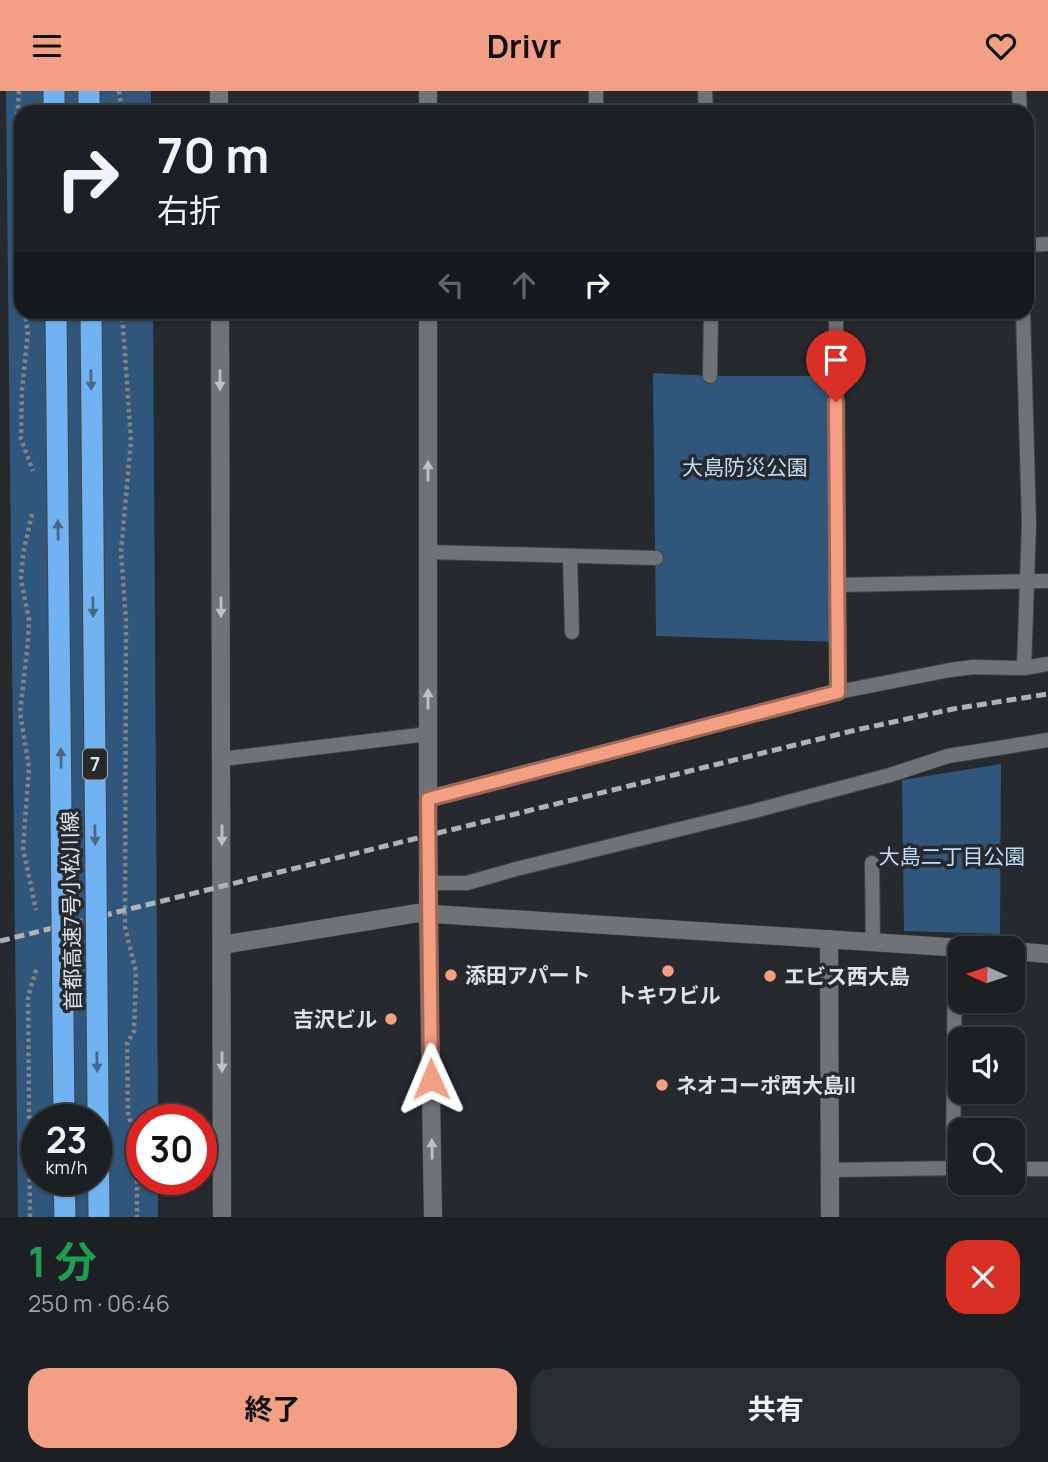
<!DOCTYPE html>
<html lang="ja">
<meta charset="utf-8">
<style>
:root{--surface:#1c2022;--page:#292d2f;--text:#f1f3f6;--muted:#a0a3a5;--line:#3a3e40;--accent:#f39f84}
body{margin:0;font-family:Manrope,"Noto Sans JP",sans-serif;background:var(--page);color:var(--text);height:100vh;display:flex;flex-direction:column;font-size:26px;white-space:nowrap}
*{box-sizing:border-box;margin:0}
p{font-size:23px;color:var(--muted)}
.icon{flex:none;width:38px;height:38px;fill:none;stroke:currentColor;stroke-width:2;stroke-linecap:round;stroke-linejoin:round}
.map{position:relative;height:1126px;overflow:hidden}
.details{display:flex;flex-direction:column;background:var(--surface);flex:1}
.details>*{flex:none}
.top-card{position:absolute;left:14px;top:14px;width:1020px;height:214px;border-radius:21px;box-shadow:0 2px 5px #0004,0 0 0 2px var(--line);background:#1c2022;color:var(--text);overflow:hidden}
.needle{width:46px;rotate:273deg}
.tools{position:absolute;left:948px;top:845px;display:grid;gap:14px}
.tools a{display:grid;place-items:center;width:77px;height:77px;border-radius:14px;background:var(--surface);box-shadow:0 2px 5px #0004,0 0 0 2px var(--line);font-size:35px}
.speed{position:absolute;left:21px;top:1013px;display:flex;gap:14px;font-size:35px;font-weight:700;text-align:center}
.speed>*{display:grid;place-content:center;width:91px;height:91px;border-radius:50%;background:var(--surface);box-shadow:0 2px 5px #0004,0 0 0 2px var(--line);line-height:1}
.speed small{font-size:18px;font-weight:400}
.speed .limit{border:10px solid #d22;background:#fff;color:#111}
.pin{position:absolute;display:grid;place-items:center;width:60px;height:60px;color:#fff;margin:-72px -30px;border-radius:50% 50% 50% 0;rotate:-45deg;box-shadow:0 0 7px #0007}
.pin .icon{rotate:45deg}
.me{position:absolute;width:77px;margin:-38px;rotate:359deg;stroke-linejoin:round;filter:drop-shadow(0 0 5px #0008)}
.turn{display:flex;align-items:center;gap:24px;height:147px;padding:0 28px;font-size:32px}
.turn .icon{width:91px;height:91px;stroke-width:2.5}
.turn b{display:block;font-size:49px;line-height:60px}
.lanes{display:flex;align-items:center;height:66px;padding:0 28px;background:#0003;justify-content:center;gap:35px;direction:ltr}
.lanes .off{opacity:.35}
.round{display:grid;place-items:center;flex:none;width:74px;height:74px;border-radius:21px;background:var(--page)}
.headline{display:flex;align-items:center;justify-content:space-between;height:119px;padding:0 28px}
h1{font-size:42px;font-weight:700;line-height:52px;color:#1e9e55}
.cta{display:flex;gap:14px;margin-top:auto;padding:14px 28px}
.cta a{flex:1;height:80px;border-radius:21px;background:var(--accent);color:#111;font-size:28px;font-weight:700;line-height:80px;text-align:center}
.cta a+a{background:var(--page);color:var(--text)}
header{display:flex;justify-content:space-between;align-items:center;height:91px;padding:0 28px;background:var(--accent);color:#111;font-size:32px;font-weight:700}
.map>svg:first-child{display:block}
.green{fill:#30567b;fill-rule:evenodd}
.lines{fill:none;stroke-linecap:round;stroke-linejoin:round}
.lane-casing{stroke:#414548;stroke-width:16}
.street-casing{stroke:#414548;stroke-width:19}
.highway-casing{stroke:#414548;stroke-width:23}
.path{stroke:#7f8286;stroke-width:4.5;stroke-dasharray:3.5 3.5;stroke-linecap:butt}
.lane{stroke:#6e7378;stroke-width:14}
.street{stroke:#6e7378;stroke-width:18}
.highway{stroke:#71b3f2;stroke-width:21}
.rail{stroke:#aeb2b5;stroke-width:5;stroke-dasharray:10 5;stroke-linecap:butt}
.highway-bridge-casing{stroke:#414548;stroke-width:23;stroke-linecap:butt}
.highway-bridge{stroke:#71b3f2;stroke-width:21}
.oneway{fill:#486886}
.oneway2{fill:#bdc1c4}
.route-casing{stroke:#9e6756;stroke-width:18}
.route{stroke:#f39f84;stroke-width:12}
.poi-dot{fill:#f39f84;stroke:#262a2e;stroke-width:2.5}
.labels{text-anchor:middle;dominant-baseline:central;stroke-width:7;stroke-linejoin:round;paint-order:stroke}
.shield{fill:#262a2e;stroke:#a8abae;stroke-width:2}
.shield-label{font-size:19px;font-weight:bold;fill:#dfe2e5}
.park-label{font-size:21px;fill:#c1dcf7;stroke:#262a2e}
.street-label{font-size:21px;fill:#dfe2e5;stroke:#262a2e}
.poi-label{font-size:21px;font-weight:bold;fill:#dfe2e5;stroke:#262a2e;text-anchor:start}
</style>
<header><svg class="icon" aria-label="menu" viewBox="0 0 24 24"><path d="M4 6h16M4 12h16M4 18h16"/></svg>Drivr<svg class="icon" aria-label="heart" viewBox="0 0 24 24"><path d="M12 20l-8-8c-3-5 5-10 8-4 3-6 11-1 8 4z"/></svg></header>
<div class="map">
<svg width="1048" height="1126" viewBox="0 0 1048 1126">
<rect width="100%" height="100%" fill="#262a2e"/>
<g class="green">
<path d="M6,0h145v21h-130v199l132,1 5,808h-16v59l16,1v37h-140zM37,1029h59v59h-59z"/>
<polygon points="653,282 711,285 836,285 838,551 656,545"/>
<polygon points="1001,673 1000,843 904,840 902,689"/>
</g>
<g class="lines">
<g class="lane-casing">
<g id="lane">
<polyline points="596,0 596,21"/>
<polyline points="705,0 706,21"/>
<polyline points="1019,0 1020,21"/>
<polyline points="1027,154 1048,153"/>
<polyline points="836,220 838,601"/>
<polyline points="1023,220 1029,433 1024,577"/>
<polyline points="710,285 711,220"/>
<polyline points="428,461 656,467"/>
<polyline points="570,465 572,541"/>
<polyline points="837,494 1048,490"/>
<polyline points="222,668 428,643"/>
<polyline points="428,708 838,601 950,579 973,576 1024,577 1048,573"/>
<polyline points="872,772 873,851"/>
<polyline points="428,792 467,792 516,778 754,720 890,684 948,665 1048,649"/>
<polyline points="953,1077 955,856"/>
<polyline points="1013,1078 1048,1078"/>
<polyline points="828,1079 960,1077"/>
</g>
</g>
<g class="street-casing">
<g id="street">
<polyline points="219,0 219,21"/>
<polyline points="428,0 428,21"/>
<polyline points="220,220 222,1126"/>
<polyline points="428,220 428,823 433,1126"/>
<polyline points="829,848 830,1126"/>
<polyline points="222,854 418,822 979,858"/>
<polyline points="1013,860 1048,863"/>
</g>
</g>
<g class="highway-casing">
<g id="highway">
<polyline points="54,0 54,21"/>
<polyline points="89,0 89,21"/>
<polyline points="64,1088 65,1126"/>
</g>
</g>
<g class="path">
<polyline points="19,0 16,43 21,74"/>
<polyline points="119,0 122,21"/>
<polyline points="21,149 18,192 21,206"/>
<polyline points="24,220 28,241 22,299 21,348 33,380"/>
<polyline points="122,220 131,350 121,461 126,529 125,836 136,881 134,940 127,953 128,1025 137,1044 137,1126"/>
<polyline points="32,423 23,463 21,489 29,528 28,551 20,621 29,677 23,757 36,819"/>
<polyline points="30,1126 28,906 37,876"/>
</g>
<use href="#lane" class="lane"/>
<use href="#street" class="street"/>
<use href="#highway" class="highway"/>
<polyline class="rail" points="0,850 856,639 953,618 1048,603"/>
<g class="highway-bridge-casing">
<g id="highway-bridge">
<polyline points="56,220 64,1029"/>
<polyline points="91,220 99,1126"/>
</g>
</g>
<use href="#highway-bridge" class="highway-bridge"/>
</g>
<defs><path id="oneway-solid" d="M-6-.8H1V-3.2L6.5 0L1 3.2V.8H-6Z" transform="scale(1.75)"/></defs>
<g class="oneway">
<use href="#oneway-solid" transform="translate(91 289) rotate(89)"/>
<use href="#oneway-solid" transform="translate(58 439) rotate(-91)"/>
<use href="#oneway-solid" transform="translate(93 516) rotate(89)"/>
<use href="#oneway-solid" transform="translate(61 667) rotate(-91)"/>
<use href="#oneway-solid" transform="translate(95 744) rotate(89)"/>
<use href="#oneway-solid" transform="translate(97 971) rotate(89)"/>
</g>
<g class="oneway2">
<use href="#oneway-solid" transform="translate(220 289) rotate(90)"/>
<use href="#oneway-solid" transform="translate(428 380) rotate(-90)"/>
<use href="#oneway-solid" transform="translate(221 516) rotate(90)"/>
<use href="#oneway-solid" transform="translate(428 608) rotate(-90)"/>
<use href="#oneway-solid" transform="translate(222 744) rotate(90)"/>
<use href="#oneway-solid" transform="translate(222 971) rotate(90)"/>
<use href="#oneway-solid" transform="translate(432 1058) rotate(-91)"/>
</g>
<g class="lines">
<g class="route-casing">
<polyline id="route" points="431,988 428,708 838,601 836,311"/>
</g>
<use href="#route" class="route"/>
</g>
<g class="poi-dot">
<circle cx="668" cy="880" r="7"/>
<circle cx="451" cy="884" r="7"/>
<circle cx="770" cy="885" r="7"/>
<circle cx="391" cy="928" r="7"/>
<circle cx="662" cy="994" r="7"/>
</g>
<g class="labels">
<rect class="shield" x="83" y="657.5" width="24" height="31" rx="5"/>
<g class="shield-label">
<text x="95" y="673">7</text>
</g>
<g class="park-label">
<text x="745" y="376">大島防災公園</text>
<text x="952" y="765">大島二丁目公園</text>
</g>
<g class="street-label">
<text transform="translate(71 820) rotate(-91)">首都高速7号小松川線</text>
</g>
<g class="poi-label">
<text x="465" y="884">添田アパート</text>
<text x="784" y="885">エビス西大島</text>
<text x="668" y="904" text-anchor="middle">トキワビル</text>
<text x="377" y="928" text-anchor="end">吉沢ビル</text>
<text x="676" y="994">ネオコーポ西大島II</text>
</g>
</g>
</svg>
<div class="tools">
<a><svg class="needle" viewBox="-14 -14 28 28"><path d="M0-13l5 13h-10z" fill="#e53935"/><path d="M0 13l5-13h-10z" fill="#a0a3a5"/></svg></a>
<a><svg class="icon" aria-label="sound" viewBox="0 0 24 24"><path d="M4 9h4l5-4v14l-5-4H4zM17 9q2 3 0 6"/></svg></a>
<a><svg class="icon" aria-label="search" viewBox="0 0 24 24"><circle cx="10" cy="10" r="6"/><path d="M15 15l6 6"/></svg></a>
</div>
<div class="speed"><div>23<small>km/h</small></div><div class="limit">30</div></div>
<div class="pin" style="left:836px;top:311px;background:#d93025"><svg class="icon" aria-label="arrive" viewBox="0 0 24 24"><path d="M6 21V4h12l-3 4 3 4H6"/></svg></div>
<svg class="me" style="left:431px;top:988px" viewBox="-20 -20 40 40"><path d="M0-17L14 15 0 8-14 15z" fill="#f39f84" stroke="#fff" stroke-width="4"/></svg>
<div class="top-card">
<div class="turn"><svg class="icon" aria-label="right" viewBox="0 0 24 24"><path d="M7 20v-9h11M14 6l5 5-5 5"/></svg><div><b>70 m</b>右折</div></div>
<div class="lanes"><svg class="icon off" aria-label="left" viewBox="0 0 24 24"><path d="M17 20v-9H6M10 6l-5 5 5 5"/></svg><svg class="icon off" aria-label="ahead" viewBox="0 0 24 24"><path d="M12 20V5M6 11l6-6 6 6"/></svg><svg class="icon" aria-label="right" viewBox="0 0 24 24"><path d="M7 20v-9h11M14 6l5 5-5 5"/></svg></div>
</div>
</div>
<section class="details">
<div class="headline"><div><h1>1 分</h1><p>250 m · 06:46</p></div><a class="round" style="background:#d93025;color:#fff"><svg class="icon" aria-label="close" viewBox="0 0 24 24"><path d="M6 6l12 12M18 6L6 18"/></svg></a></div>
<div class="cta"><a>終了</a><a>共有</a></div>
</section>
